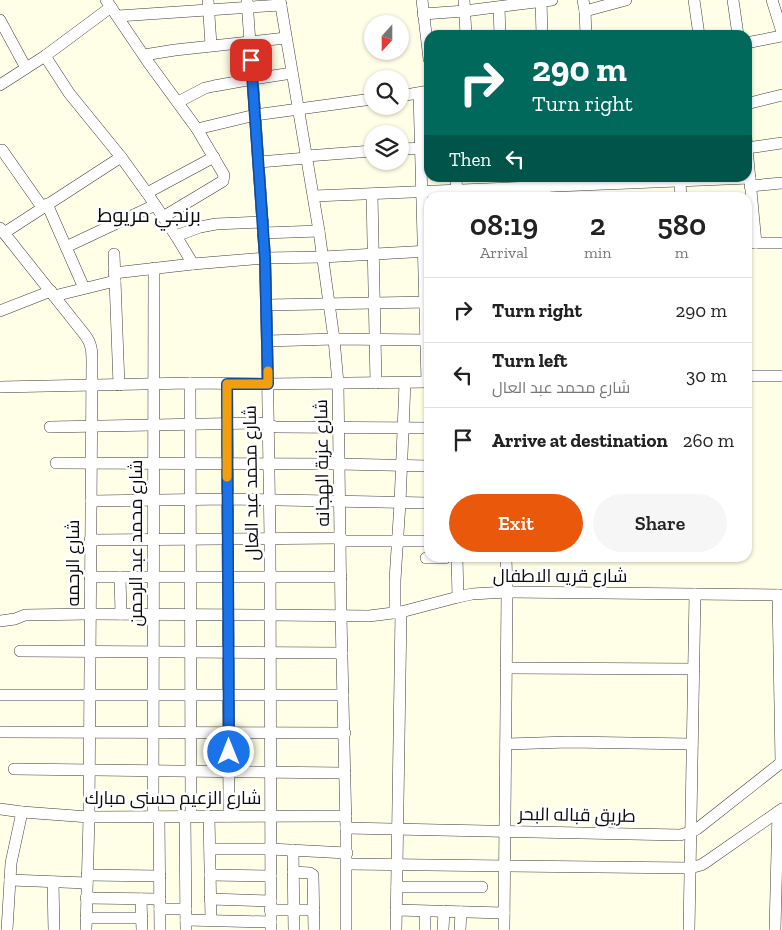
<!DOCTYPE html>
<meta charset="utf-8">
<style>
:root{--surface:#fff;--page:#f6f6f6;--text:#222;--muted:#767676;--line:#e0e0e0;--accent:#ea580c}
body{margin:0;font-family:"Zilla Slab",Cairo,serif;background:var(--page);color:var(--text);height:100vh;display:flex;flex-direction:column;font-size:19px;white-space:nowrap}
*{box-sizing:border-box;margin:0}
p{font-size:16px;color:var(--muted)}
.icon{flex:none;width:28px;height:28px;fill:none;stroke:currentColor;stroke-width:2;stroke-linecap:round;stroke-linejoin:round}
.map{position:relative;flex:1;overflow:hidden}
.drawer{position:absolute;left:424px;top:192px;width:328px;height:370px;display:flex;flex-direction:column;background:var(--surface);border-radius:15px;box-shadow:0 1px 4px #0004}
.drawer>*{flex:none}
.top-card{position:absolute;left:424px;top:30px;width:328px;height:152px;border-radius:15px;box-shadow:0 1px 4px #0004;background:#00695c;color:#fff;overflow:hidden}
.needle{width:32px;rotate:201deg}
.tools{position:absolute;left:364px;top:15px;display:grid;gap:10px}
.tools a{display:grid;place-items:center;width:45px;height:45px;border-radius:50%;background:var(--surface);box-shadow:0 1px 4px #0004;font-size:25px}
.pin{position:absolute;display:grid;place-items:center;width:42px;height:42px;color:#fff;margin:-21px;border-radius:10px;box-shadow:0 2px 8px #0006}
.me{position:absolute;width:55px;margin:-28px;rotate:0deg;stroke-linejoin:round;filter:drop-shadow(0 0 4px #0008)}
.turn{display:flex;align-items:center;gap:18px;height:105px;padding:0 25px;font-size:22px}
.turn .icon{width:65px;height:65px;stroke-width:2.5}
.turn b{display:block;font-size:35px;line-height:42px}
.then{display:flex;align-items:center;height:48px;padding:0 25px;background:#0003;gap:10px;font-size:19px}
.eta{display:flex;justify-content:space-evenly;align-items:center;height:85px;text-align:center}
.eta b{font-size:30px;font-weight:600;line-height:35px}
.button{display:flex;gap:10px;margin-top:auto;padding:10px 25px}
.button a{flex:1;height:58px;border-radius:30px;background:var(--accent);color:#fff;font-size:20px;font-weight:600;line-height:58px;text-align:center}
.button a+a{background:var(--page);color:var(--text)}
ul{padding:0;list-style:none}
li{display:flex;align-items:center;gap:15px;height:65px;padding:0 25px;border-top:1px solid var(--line)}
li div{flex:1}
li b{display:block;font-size:19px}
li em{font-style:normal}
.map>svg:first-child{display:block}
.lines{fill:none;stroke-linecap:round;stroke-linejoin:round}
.minor-casing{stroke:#3d3d3d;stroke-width:12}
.minor{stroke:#fff;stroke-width:11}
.route-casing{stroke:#114b97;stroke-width:12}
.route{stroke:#1a73e8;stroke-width:9}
.slow{stroke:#f59e0b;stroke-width:9}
.labels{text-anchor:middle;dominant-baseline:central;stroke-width:5;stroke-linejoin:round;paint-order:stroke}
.street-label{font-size:18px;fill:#0a0a0a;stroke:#fff}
.quarter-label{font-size:20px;fill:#0a0a0a;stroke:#fff}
</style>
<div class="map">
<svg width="782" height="930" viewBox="0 0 782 930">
<rect width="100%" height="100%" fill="#fffee7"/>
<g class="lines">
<g class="minor-casing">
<g id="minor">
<polyline points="106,0 148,62 197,129 224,175 223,181 163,217"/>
<polyline points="208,0 211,45"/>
<polyline points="247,0 265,258 267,341 270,539 271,930"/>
<polyline points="280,0 319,231 334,339 338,383 341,616 346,828 346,930"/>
<polyline points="422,0 429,59"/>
<polyline points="464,0 466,35"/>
<polyline points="541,0 542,35"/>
<polyline points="583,0 585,11 586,35"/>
<polyline points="694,0 699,35"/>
<polyline points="733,0 738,35"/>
<polyline points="772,0 782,32"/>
<polyline points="499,7 500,35"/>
<polyline points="585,11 626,0"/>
<polyline points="423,14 465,11 552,0"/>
<polyline points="118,16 281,5"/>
<polyline points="0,20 26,68"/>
<polyline points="746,43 782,36"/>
<polyline points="144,55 175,50 286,38"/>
<polyline points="45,56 69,93 121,157 147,193 176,236 193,264"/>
<polyline points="0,85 45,56 111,7"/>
<polyline points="419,93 427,382"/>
<polyline points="400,96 429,91"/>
<polyline points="178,102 205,88 214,86 253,79 292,73"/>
<polyline points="746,104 782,95"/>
<polyline points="197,129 255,115 372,99"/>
<polyline points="746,138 756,243"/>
<polyline points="747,148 782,143"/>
<polyline points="400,149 427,148"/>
<polyline points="2,150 42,207"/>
<polyline points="307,156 372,151"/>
<polyline points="259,162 307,158"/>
<polyline points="456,178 457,196"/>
<polyline points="680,182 681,198"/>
<polyline points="750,186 782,183"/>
<polyline points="147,193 214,157"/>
<polyline points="372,194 376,383"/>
<polyline points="314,196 750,178"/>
<polyline points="545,198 545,178"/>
<polyline points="47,204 84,288"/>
<path d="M0,228l85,107c7,9 7,17 7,27l-3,455 -3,113"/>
<polyline points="4,233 121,157"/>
<polyline points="263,233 319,231"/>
<polyline points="176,236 200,227 216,224 263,222"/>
<polyline points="746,243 782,243"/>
<polyline points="66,247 155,205"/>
<polyline points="114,254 119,385"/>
<polyline points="114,273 193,264 265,258 323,257 429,251"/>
<polyline points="54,296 115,281"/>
<polyline points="266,305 429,302"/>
<polyline points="0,311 51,291"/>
<polyline points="267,341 334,339 429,340"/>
<polyline points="746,376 782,376"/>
<polyline points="190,383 191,816"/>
<polyline points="227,384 229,816"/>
<polyline points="0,387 190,383 268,384 429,382"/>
<polyline points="50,427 260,423 276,427 429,428"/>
<polyline points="56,463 339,464 429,466"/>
<polyline points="91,501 227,499 429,503"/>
<polyline points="90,540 341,538"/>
<polyline points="341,541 429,541"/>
<polyline points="426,558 445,558"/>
<polyline points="457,558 458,597"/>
<polyline points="90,577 341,577"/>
<polyline points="120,577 121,614"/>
<polyline points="778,595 781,763"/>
<polyline points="395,613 395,580 400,503 405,383"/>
<polyline points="0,621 15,619 25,615 90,614 270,615 369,616 401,612 458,597 472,594 507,592 782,595"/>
<polyline points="20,651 342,653"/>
<polyline points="506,668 694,669"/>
<polyline points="0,695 343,695"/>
<polyline points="0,732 345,733"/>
<polyline points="506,744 568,742 692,744"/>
<polyline points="14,769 345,773"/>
<polyline points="0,809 22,812 89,817 346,816"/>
<polyline points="185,816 186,930"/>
<polyline points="209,816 211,920"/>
<polyline points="153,817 154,268"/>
<polyline points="159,817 160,930"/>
<polyline points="346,828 680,835 691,832 697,829 782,762"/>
<polyline points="210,849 270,849 347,853"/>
<polyline points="293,850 294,930"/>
<polyline points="347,864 690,868 701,865 706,862 782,809"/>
<polyline points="293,872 310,873 313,875 314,930"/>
<polyline points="87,875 160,876"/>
<polyline points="210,875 271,876"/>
<polyline points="10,880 87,883"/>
<polyline points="53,882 54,930"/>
<polyline points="397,887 482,887"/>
<polyline points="86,898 160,899"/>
<polyline points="141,899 142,930"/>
<polyline points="210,899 271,901"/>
<polyline points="160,909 186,909"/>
<polyline points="270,910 314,910"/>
<polyline points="396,910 504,913"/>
<polyline points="86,918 142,918"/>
<polyline points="186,920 271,922"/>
<polyline points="7,930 11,863 22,812"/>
<polyline points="396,930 401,612"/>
<polyline points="425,930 425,918"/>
<polyline points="443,930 444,911"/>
<polyline points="460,930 461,912"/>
<polyline points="504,930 507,592 506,558"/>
<polyline points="689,930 695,594"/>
<polyline points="775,930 778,812"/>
</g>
</g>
<use href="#minor" class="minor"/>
</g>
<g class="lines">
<g class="route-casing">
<polyline id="route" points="229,752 227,384 268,384 265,258 251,60"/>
</g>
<use href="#route" class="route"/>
<polyline class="slow" points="227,477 227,384 268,384 268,371"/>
</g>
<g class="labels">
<g class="street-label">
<text transform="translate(322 463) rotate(-91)">شارع عزبة الهجانه</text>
<text transform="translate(251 483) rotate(-91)">شارع محمد عبد العال</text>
<text transform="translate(136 543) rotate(-90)">شارع محمد عبد الرحمن</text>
<text transform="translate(73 563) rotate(-90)">شارع الرحمه</text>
<text x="560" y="576">شارع قريه الاطفال</text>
<text x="173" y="798">شارع الزعيم حسنى مبارك</text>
<text transform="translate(577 815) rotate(1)">طريق قباله البحر</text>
</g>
<g class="quarter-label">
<text x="149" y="215">برنجي مريوط</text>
</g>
</g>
</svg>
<div class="tools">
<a><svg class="needle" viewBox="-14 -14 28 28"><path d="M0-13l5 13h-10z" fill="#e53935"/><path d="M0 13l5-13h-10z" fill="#767676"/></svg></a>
<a><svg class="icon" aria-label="search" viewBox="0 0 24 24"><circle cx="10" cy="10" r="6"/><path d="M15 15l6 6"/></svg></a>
<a><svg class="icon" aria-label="layers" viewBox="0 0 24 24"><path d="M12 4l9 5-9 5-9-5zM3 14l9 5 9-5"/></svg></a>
</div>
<div class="pin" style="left:251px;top:60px;background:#d93025"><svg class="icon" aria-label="arrive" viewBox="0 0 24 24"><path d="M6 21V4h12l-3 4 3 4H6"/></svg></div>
<svg class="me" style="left:229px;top:752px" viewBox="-20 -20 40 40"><circle r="17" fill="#1a73e8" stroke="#fff" stroke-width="3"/><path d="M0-11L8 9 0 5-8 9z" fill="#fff"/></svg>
<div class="top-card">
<div class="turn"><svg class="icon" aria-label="right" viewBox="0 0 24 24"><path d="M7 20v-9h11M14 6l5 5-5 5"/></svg><div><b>290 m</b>Turn right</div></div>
<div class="then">Then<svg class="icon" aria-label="left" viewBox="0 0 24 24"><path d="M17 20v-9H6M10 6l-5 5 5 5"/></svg></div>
</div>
<section class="drawer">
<div class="eta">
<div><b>08:19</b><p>Arrival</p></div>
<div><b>2</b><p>min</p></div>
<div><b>580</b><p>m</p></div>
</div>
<ul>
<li><svg class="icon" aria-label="right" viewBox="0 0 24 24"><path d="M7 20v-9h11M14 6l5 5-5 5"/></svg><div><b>Turn right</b></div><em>290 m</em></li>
<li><svg class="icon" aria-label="left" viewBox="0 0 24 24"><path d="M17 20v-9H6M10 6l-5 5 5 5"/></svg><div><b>Turn left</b><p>شارع محمد عبد العال</p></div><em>30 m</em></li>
<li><svg class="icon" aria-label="arrive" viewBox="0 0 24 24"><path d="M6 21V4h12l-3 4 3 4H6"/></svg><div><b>Arrive at destination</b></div><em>260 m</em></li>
</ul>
<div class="button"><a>Exit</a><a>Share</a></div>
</section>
</div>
